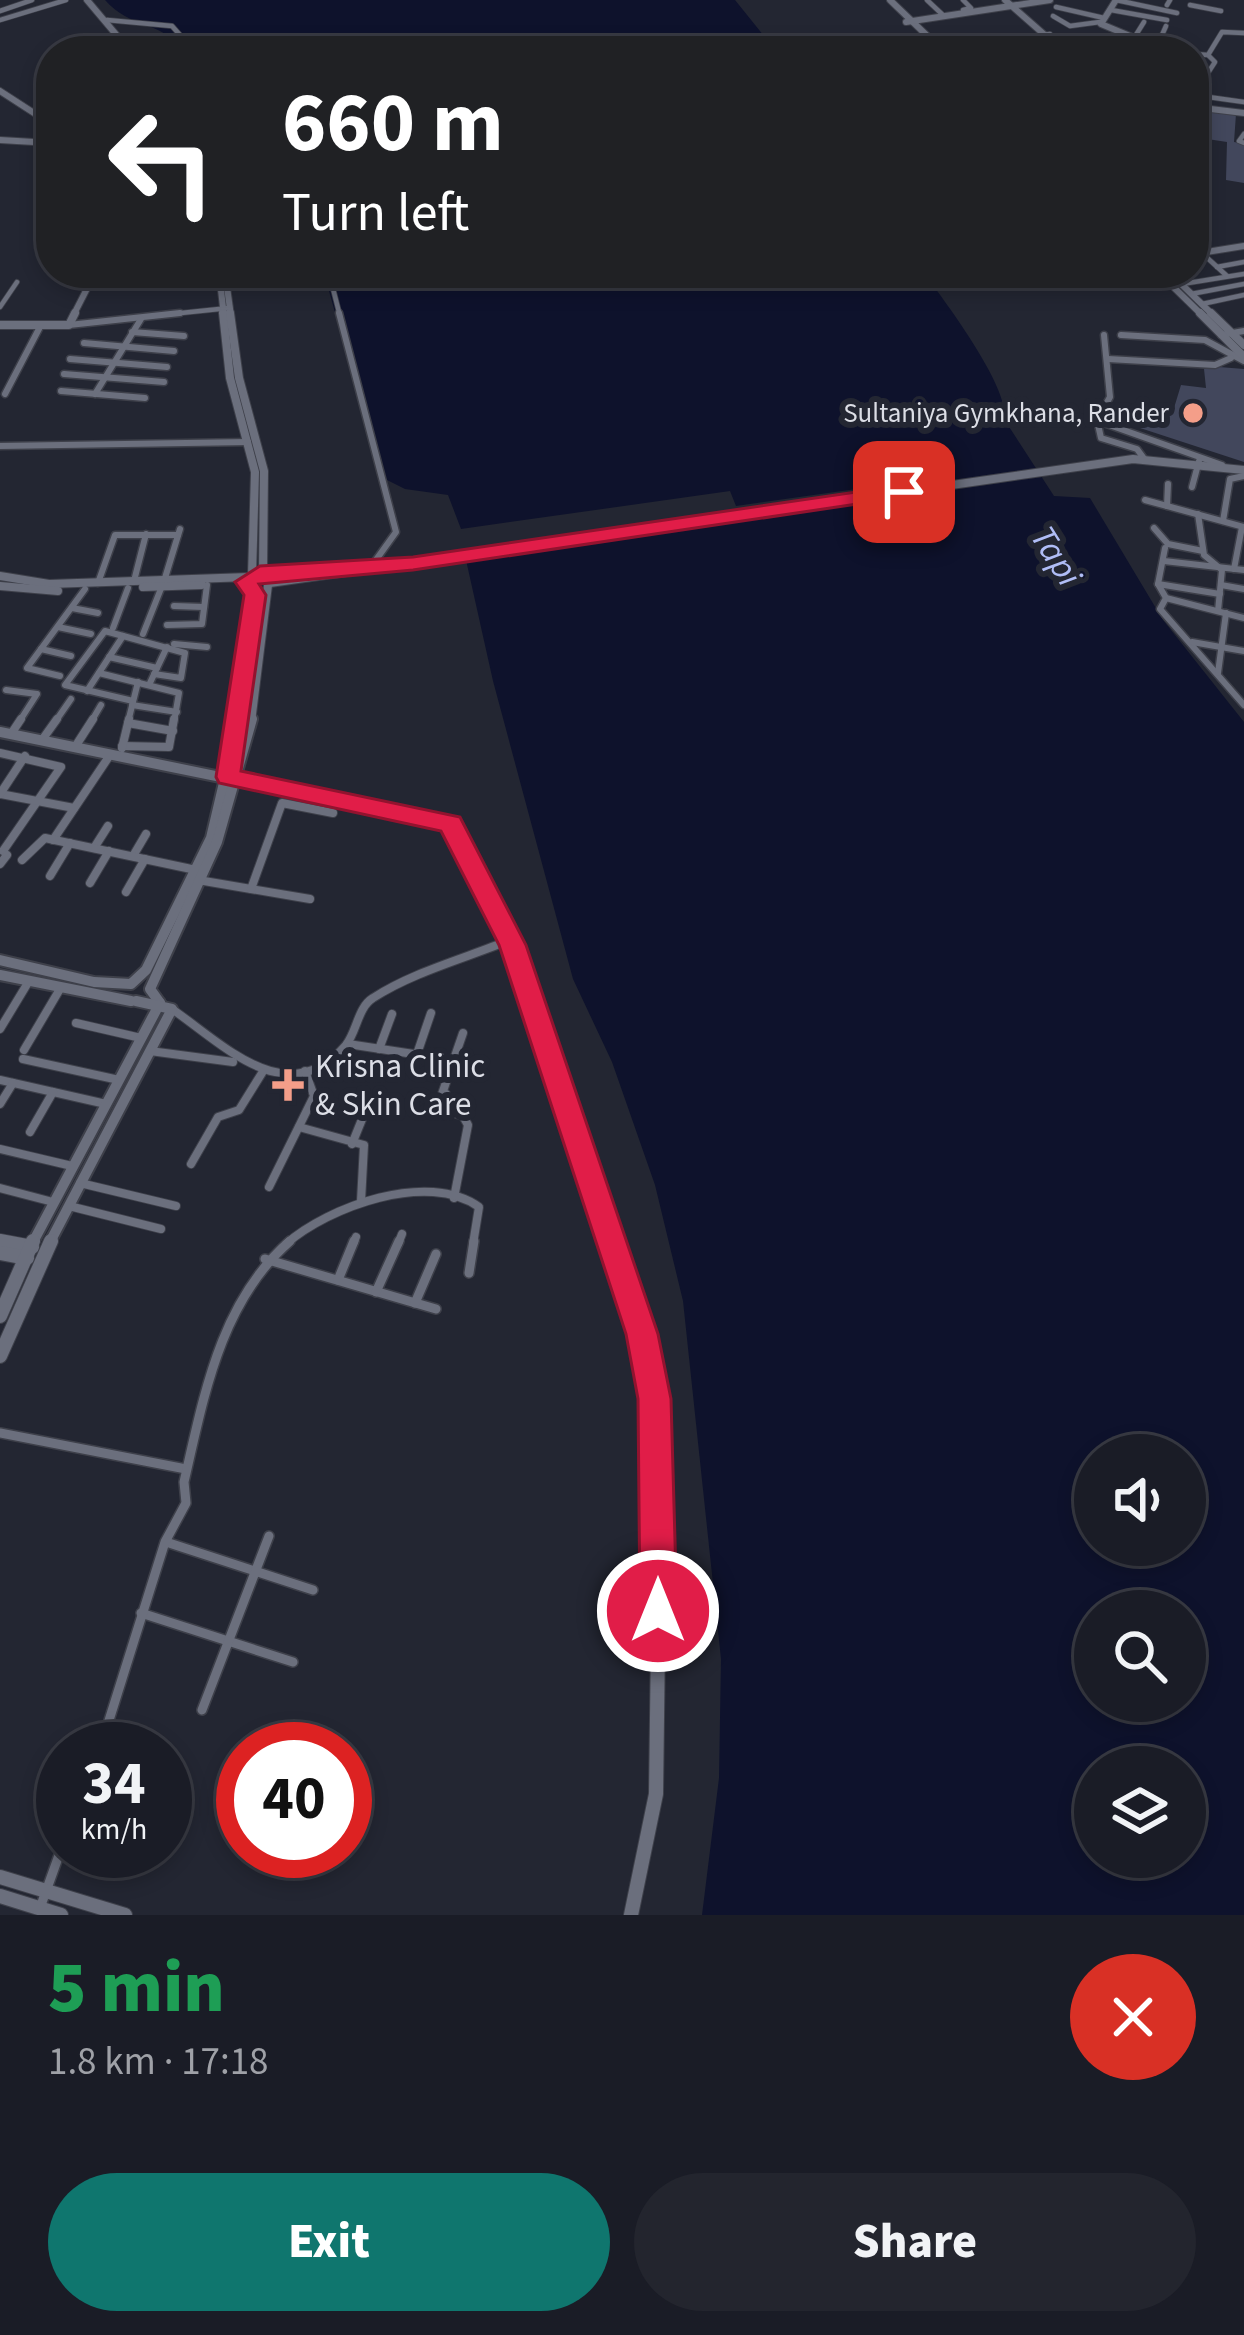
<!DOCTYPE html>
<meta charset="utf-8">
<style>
:root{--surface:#1a1c26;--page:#23252e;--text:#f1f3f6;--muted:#9fa1a7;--line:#383a43;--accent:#0f766e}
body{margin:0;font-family:"Source Sans 3",sans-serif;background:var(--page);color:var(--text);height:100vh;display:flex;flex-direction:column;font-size:45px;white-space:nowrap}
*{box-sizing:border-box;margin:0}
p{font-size:39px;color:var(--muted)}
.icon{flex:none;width:66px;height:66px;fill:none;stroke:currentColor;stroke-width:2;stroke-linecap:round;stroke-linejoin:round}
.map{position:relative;height:1915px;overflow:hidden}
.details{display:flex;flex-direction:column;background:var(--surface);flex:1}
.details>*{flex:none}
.banner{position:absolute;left:36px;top:36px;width:1173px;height:252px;border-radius:48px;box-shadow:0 6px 18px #0003,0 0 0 3px var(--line);background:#202124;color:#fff;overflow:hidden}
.controls{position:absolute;left:1074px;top:1434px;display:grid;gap:24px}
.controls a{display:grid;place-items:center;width:132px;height:132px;border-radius:50%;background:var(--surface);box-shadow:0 6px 18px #0003,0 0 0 3px var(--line);font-size:60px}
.speed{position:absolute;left:36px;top:1722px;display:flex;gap:24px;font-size:60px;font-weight:700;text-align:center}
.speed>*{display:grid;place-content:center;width:156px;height:156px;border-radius:50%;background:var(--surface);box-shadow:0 6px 18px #0003,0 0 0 3px var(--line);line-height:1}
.speed small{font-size:30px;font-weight:400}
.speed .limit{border:18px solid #d22;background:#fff;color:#111}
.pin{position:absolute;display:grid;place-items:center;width:102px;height:102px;color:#fff;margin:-51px;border-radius:24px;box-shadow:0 6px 18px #0006}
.me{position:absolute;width:132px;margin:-66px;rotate:0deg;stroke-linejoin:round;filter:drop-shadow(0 0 9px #0008)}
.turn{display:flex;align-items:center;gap:42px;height:252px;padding:0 48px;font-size:54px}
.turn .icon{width:156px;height:156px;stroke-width:2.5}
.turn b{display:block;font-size:84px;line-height:102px}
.round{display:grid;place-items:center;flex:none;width:126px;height:126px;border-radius:63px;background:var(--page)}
.summary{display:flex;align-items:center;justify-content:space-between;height:204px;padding:0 48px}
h1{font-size:72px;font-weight:800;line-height:90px;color:#1e9e55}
.button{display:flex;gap:24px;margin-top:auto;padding:24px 48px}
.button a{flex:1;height:138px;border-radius:72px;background:var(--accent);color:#fff;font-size:48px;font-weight:800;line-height:138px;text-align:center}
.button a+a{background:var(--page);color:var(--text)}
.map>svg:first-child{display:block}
.green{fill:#42475c}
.water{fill:#0e122c;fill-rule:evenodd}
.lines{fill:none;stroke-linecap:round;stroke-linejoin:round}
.street-far3-casing{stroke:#3e404a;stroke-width:6}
.street-far2-casing{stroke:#3e404a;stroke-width:9}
.street-far1-casing{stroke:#3e404a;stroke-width:10}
.street-casing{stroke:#3e404a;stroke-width:12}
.secondary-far3-casing{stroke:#3e404a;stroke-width:8}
.secondary-far2-casing{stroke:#3e404a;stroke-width:10}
.secondary-far1-casing{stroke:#3e404a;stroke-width:14}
.secondary-casing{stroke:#3e404a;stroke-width:16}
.street-far3{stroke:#6b6f7d;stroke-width:4.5}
.street-far2{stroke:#6b6f7d;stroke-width:6}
.street-far1{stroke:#6b6f7d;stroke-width:8}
.street{stroke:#6b6f7d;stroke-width:9}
.secondary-far3{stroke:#6b6f7d;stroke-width:6}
.secondary-far2{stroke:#6b6f7d;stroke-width:8}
.secondary-far1{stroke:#6b6f7d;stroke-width:10}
.secondary{stroke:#6b6f7d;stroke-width:14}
.route{fill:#e11d48;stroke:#92132f;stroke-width:3}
.poi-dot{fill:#f49e89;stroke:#232632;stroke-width:4.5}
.labels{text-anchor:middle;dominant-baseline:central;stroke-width:12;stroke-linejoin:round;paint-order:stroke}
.far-poi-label{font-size:27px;fill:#dcdee6;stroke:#232632;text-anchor:end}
.poi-label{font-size:33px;fill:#dcdee6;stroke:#232632;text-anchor:start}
.water-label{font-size:36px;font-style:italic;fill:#b0bdf6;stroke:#232632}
</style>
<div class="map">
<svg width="1244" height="1915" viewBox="0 0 1244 1915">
<rect width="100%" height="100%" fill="#232632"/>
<g class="green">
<polygon points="1194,109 1236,114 1234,142 1244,144 1244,183 1226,180 1227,142 1194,137"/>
<polygon points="1219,367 1244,369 1244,462 1137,427 1145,408 1174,408 1181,385 1206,388 1204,369"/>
</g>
<g class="water">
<path d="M105,0h630l41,51h-591c-29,-33 -53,-21 -80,-51z"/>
<path d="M324,273h600c20,27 87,116 80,146l50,77 36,2 73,122 81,102v1193h-542l17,-137 2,-119 -38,-358 -28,-116 -43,-123 -39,-83 -80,-298 -27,-121 484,-72 -8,-11 -206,29 -6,-15 -269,38 -13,-34 -43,-6 -24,-12zM1095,1455h90v90h-90zM1095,1611h90v90h-90zM1095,1767h90v90h-90z"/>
</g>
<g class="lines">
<g class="street-far3-casing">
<g id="street-far3">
<polyline points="927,0 944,16"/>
<polyline points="963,0 971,8 963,10"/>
<polyline points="1116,0 1177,13"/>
<polyline points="1167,5 1170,0"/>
<polyline points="1190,5 1221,11"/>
<polyline points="1056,7 1104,18"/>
<polyline points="1111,10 1167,20"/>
<polyline points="0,11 32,0"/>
<polyline points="1053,16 1070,26 1100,22"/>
<polyline points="0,20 66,0"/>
<polyline points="107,20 172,26 194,51"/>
<polyline points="1134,38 1144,22"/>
<polyline points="981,39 1003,37"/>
<polyline points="1006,40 1050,34"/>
<polyline points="1158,44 1166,26"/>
<polyline points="988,45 1008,43"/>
<polyline points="1194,54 1208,55 1222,32 1244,33"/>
<polyline points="1206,76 1215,62 1208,55"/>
<polyline points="1194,95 1244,102"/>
<polyline points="1244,134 1239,141 1244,143"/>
<polyline points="1194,147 1203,151 1201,167"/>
<polyline points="1194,199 1204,199 1207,177"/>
<polyline points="1202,253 1227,276"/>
<polyline points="1217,267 1244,262"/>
<polyline points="329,273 340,316"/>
<polyline points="1100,280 1104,273"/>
<polyline points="1182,284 1244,274"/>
<polyline points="1191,294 1244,284"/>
<polyline points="1202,304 1244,295"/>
<polyline points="0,307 17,282"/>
<polyline points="152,316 229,308"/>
</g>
</g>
<g class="street-far2-casing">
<g id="street-far2">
<polyline points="339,313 396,532 373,564"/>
<polyline points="69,325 180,313"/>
<polyline points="132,332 184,336"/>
<polyline points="1104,335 1110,397 1097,420 1101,438 1137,449 1145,460"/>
<polyline points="1121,335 1205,340 1244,361"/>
<polyline points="1221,335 1244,331"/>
<polyline points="84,343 174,351"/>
<polyline points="70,359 167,367"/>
<polyline points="1108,359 1215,365 1231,358"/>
<polyline points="64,374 164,382"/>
<polyline points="61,391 145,398"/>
<polyline points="5,394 41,325"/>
<polyline points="95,394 141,319"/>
<polyline points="1098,421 1222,465"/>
<polyline points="0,446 248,442"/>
<polyline points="1192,487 1199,461"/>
<polyline points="1145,500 1244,527"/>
<polyline points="1167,506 1168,484"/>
<polyline points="1198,514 1204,555 1222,570 1218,611"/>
<polyline points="1223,521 1230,479 1244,476"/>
<polyline points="1154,528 1168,544 1203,551"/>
<polyline points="1165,548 1158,584 1166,598 1160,609 1244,705"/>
<polyline points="1164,561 1244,570"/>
<polyline points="1234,569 1242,527"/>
<polyline points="165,578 180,529"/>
<polyline points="134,581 146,534"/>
<polyline points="98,583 115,535 178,535"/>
<polyline points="1158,584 1220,594"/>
<polyline points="1221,585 1244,589"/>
<polyline points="1166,598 1244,618"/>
<polyline points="174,606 204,607"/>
<polyline points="72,608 98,613"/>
<polyline points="167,625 202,624 207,585"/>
<polyline points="58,627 91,634"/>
<polyline points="113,628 128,588"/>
<polyline points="143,634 162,586"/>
<polyline points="1192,642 1244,651"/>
<polyline points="174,644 207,647"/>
<polyline points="41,649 71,656"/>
<polyline points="109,657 157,668"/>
<polyline points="99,673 179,693 174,722"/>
<polyline points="1218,673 1226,613"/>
<polyline points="60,676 27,668 85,589"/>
<polyline points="149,685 167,647"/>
<polyline points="6,690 37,694 19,722"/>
<polyline points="87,691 123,636"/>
<polyline points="133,701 65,685 105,631 185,653 181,678 154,674"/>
<polyline points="132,705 177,712"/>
<polyline points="55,722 71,699"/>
<polyline points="91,722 101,705"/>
<polyline points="128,722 138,682"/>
</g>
</g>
<g class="street-far1-casing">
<g id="street-far1">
<polyline points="128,723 173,731"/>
<polyline points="11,734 21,719"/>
<polyline points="42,740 57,719"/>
<polyline points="122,746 169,747 174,719"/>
<polyline points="75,747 93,719"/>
<polyline points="122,748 129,719"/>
<polyline points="0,753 61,767 3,851"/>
<polyline points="0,794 74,808"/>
<polyline points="0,794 25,756"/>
<polyline points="53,840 110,755"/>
<polyline points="94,848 108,826"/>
<polyline points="133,856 146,834"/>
<polyline points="22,860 45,838 196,870"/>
<polyline points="0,864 7,855"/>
<polyline points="50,876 70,843"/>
<polyline points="204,881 310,899"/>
<polyline points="90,883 109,851"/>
<polyline points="251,889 282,803 333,813"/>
<polyline points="126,892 145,859"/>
<path d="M172,1009c52,36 116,104 174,36 11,-14 12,-38 27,-47 40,-26 93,-40 137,-58"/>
<polyline points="76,1023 141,1038"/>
<polyline points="0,1029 29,981"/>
<polyline points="348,1044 453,1060"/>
<polyline points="379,1049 392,1014"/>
<polyline points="24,1050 60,989"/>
<polyline points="150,1051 233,1062"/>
<polyline points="417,1054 431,1013"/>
<polyline points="23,1059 119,1080"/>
<polyline points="0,1080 106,1104"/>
<polyline points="442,1094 463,1033"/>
<polyline points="446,1094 450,1112 463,1116 468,1125 454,1198"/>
<polyline points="0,1104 13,1083"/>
<polyline points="299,1127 364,1145 361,1201"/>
<polyline points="30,1132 53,1092"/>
<polyline points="352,1144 369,1102"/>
<polyline points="0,1149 72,1166"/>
<polyline points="191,1164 218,1117 239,1110 262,1073"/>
<polyline points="80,1183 176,1206"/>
<polyline points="269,1187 314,1096 305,1071"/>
<polyline points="0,1188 53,1202"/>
<polyline points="69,1206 161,1229"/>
<path d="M286,1244c42,-37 142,-74 193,-37l-6,37"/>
<polyline points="353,1244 356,1237"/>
<polyline points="398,1244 402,1234"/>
</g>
</g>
<g class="street-casing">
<g id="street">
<polyline points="265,1259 436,1309"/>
<polyline points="469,1273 474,1241"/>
<polyline points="338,1280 354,1241"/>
<polyline points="376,1292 399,1241"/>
<polyline points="415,1303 436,1254"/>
<polyline points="0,1433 186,1469"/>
<polyline points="166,1542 313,1590"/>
<polyline points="141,1613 293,1662"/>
<polyline points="202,1710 269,1536"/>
<path d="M100,1749l65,-207 21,-39 -2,-21c20,-86 36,-180 106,-241"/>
<polyline points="40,1908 63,1844"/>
</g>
</g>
<g class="secondary-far3-casing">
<g id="secondary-far3">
<polyline points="87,0 130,51"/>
<polyline points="890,0 943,51"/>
<polyline points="1005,0 1063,51"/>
<polyline points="1116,0 1101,24 1166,51"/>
<polyline points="906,22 1050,0"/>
<polyline points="0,91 51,124"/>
<polyline points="1194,107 1244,113"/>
<polyline points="0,140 51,143"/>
<polyline points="1194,254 1244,246"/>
<polyline points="219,273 224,316"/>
<polyline points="1159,273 1203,316"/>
<polyline points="1170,273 1214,316"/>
<polyline points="227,287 231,316"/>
<polyline points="73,316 95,273"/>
</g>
</g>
<g class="secondary-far2-casing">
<g id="secondary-far2">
<polyline points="223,313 230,378 255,472 252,575"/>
<polyline points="230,313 239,378 264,471 263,573"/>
<polyline points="1200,313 1244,357"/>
<polyline points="1211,313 1244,345"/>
<polyline points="0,325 69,325 75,313"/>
<polyline points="261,573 386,564"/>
<polyline points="0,576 49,584 249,577"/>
<polyline points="270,583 1133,459 1244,470"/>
<polyline points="0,586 58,591"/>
<polyline points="143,587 202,585"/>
<polyline points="238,722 252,631 249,586"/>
<polyline points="251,722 268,585"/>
</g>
</g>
<g class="secondary-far1-casing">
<g id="secondary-far1">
<polyline points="0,732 446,823 459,834 512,945 616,1244"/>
<polyline points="0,960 94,982 131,984 146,970 211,838 239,719"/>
<polyline points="0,975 131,1001"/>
<polyline points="160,1003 150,989 217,842 252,719"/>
<polyline points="0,1241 15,1244"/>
<polyline points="32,1244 160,1003"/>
<polyline points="49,1244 172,1009 136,1001"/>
</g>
</g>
<g class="secondary-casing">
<g id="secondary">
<polyline points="0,1241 32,1247"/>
<polyline points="615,1241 649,1368 659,1566 656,1794 631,1915"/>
<polyline points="0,1253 27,1258"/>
<polyline points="0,1316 33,1241"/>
<polyline points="0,1356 51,1241"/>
<polyline points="0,1877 125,1915"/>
<polyline points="0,1896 61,1915"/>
</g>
</g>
<use href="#street-far3" class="street-far3"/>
<use href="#street-far2" class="street-far2"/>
<use href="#street-far1" class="street-far1"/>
<use href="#street" class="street"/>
<use href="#secondary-far3" class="secondary-far3"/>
<use href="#secondary-far2" class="secondary-far2"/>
<use href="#secondary-far1" class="secondary-far1"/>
<use href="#secondary" class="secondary"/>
</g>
<polygon class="route" points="904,485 914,492 911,496 413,570 259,584 266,595 241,771 460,817 526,945 658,1334 671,1399 677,1611 671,1624 658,1629 646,1624 640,1611 638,1399 626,1334 499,945 441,831 219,783 216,777 244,595 235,582 260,566 413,557"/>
<g class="poi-dot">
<circle cx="1193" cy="413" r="12"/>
<path d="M282 1067h12v12h12v12h-12v12h-12v-12h-12v-12h12z"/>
</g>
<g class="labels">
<g class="far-poi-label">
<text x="1169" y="413">Sultaniya Gymkhana, Rander</text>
</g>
<g class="poi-label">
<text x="315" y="1066">Krisna Clinic<tspan x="315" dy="38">&amp; Skin Care</tspan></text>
</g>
<g class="water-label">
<text transform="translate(1056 556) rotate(58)">Tapi</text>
</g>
</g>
</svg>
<div class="controls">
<a><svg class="icon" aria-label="sound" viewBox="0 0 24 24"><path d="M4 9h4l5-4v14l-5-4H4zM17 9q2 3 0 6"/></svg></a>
<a><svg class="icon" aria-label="search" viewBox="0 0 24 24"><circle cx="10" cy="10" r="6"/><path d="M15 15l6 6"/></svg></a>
<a><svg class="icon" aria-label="layers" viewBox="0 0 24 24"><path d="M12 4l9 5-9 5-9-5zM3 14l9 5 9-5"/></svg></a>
</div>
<div class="speed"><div>34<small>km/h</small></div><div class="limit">40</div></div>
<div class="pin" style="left:904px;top:492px;background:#d93025"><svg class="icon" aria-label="arrive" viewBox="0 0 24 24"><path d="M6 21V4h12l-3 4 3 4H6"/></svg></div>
<svg class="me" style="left:658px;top:1611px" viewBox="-20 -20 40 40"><circle r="17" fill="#e11d48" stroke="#fff" stroke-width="3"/><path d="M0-11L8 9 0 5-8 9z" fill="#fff"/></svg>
<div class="banner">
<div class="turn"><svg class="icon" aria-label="left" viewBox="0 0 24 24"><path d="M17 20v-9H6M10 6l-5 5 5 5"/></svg><div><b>660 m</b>Turn left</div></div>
</div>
</div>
<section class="details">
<div class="summary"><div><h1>5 min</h1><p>1.8 km · 17:18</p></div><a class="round" style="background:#d93025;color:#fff"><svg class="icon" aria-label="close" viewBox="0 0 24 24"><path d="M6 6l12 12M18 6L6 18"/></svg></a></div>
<div class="button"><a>Exit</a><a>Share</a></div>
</section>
